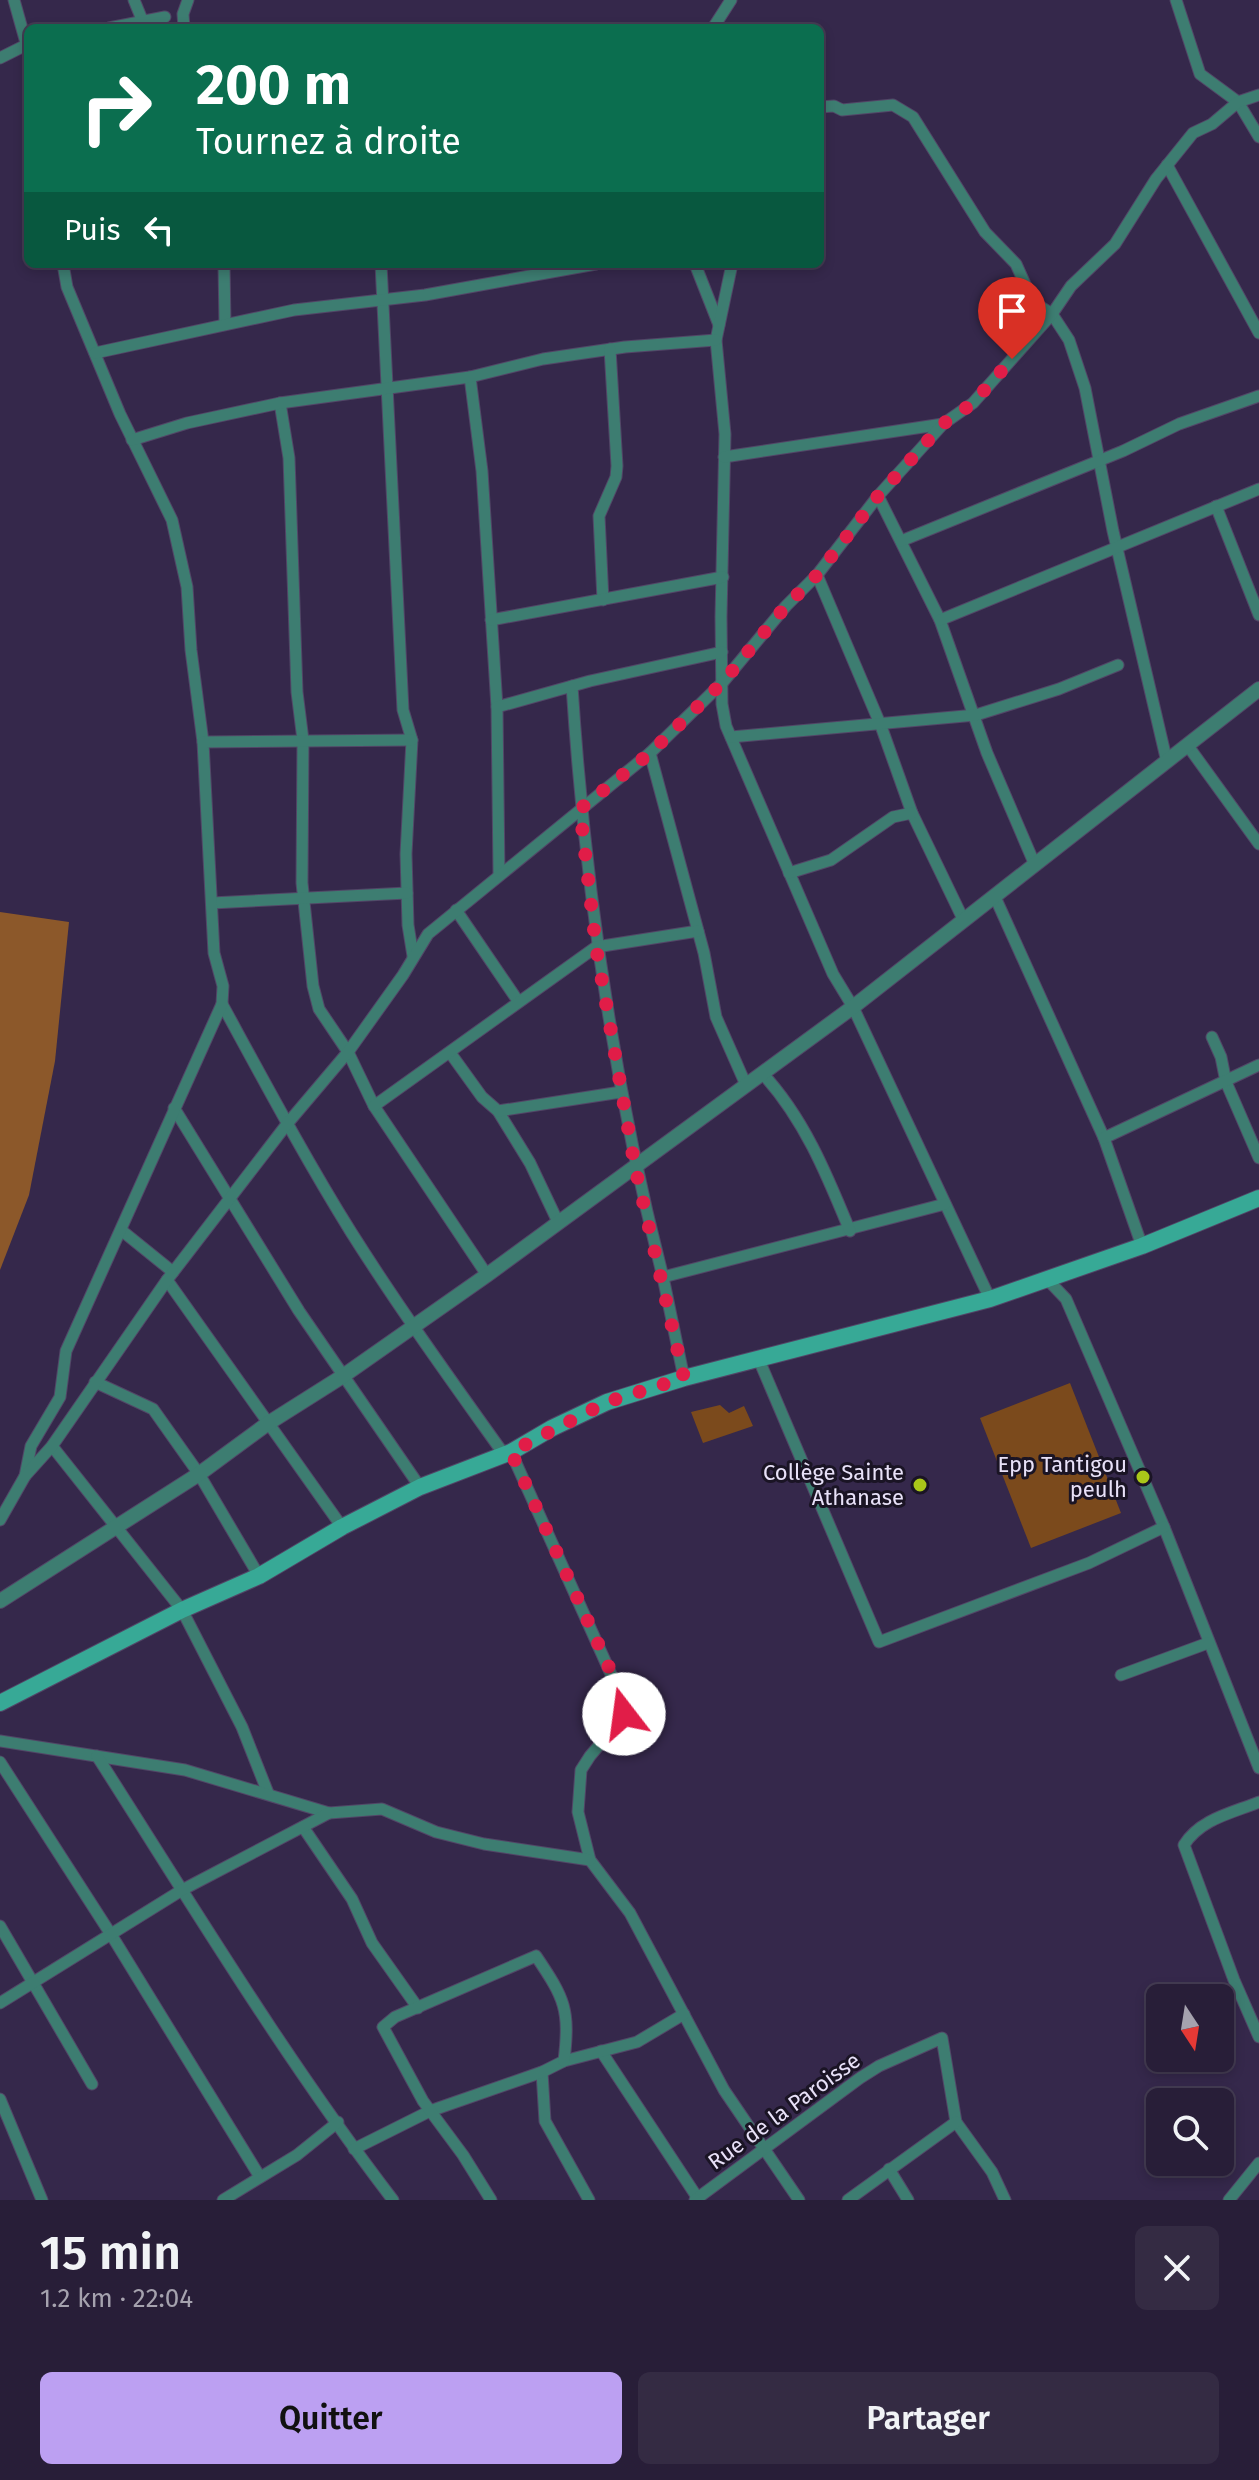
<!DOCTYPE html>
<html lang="fr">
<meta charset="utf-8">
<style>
:root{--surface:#281e38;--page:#342b43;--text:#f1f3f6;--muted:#a5a2ae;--line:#443c53;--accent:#bca0f2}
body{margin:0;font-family:"Fira Sans",sans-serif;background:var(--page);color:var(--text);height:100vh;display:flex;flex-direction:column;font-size:30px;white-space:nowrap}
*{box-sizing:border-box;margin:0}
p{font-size:26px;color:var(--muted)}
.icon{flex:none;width:44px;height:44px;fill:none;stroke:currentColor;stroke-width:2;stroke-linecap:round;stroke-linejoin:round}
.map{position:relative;height:2200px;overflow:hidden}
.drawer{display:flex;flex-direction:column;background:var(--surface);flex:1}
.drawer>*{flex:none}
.top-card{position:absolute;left:24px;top:24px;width:800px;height:244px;border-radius:12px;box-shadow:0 4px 12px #0003,0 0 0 2px var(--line);background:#0b6e4f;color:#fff;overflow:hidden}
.needle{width:52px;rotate:168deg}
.controls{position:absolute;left:1146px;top:1984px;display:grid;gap:16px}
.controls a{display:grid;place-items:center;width:88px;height:88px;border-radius:12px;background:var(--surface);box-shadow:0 4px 12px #0003,0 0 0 2px var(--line);font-size:40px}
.pin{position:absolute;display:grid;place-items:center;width:68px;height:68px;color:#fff;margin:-82px -34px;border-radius:50% 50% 50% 0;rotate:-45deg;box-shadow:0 0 8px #0007}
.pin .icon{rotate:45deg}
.me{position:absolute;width:88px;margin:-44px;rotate:345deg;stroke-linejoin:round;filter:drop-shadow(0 0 6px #0008)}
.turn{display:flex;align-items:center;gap:28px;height:168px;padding:0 40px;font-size:36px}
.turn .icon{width:104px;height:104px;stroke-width:2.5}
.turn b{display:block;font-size:56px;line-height:68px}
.then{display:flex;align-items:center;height:76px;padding:0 40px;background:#0003;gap:16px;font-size:30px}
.round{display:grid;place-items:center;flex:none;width:84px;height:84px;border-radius:12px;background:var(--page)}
.headline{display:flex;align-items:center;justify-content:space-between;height:136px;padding:0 40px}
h1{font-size:48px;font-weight:600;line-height:60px}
.button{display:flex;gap:16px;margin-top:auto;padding:16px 40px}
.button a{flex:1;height:92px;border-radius:12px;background:var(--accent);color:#111;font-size:32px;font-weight:600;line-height:92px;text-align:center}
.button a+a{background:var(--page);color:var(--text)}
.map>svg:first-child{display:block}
.green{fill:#7b4a1c}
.forest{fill:#8c582a}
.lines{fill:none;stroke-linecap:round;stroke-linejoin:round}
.minor-casing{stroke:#524667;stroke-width:13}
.tertiary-casing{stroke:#524667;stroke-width:16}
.secondary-casing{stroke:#524667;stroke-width:18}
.minor{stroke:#3d7d71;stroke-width:11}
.tertiary{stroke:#3d7d71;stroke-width:14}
.secondary{stroke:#37a996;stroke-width:16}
.route{stroke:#e11d48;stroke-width:14;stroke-dasharray:0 25.2}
.poi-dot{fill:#aac719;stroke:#1a1424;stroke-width:3}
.labels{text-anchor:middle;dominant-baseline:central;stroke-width:6;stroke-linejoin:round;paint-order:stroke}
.poi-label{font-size:22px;fill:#e8e1f8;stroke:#1a1424;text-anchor:end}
.street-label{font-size:22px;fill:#e8e1f8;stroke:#1a1424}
</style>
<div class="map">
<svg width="1259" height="2200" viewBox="0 0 1259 2200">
<rect width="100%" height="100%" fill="#35284b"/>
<g class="green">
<polygon points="1070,1383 1121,1513 1031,1548 980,1418"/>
<polygon points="720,1405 729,1413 744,1406 753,1426 703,1443 691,1412"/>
</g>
<polygon class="forest" points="0,912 69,922 55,1061 29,1195 0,1270"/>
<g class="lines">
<g class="minor-casing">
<g id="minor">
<polyline points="14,0 28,50"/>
<polyline points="134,0 143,22"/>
<polyline points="1176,0 1200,74 1238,102 1259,137"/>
<polyline points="109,28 165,17"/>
<polyline points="184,28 183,14 188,0"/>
<polyline points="713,28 731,0"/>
<polyline points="0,58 28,44"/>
<polyline points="820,107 834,106 842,110 893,105 913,117 985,232 1016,264 1033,302 1052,314 1069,340 1085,388 1113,531 1167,762"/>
<polyline points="1167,165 1259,333"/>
<polyline points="63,264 67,287 120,414 172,520 187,587 191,650 203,742"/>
<polyline points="224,264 225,324"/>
<polyline points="381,264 403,710 412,740 406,854 408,925 413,956"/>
<polyline points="695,264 719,325"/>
<polyline points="732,264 716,340 725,434 721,617 722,704 726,726 833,974 853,1007 990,1299"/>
<polyline points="95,353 294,310 425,295 596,264"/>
<polyline points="470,377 482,471 497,707"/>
<polyline points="280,403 289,458 297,692 303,740 302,883 313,986 319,1009 348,1052 374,1106 487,1275"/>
<polyline points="132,440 187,423 280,403 470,377 543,359 625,347 716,340"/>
<polyline points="724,457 943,424"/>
<polyline points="878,496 940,620 987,753 1035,865"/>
<polyline points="1216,506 1259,615"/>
<polyline points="901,541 1123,451 1179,424 1259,396"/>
<polyline points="817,575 881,726 912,813 964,921"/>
<polyline points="603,600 599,516 616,477 617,466 610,349"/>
<polyline points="491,620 723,577"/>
<polyline points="940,620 1259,489"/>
<path d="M572,686c13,200 41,397 91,591l282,-73"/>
<polyline points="731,737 976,715 1059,689 1118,665"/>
<polyline points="1188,746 1259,844"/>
<polyline points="650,753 704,953 716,1017 746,1085"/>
<polyline points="789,873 831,860 893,817 912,813"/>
<polyline points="499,874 497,707 590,681 722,652"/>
<polyline points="995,897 1104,1138 1142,1246"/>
<polyline points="212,903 407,893"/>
<polyline points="456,910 518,1001"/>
<path d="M222,1004c42,77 83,154 129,228 48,76 100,148 152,221"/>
<polyline points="1212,1037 1221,1057 1226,1082 1259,1158"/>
<polyline points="451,1054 482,1097 498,1111 530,1163 558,1222"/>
<path d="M762,1073c42,45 65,102 88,158"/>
<polyline points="374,1106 596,947 698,931"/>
<polyline points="174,1108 299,1311 420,1487"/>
<polyline points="498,1111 621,1092"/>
<polyline points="1104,1138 1259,1065"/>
<polyline points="121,1230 173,1272"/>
<polyline points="663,1277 684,1378"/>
<polyline points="1047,1279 1066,1299 1164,1527 1259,1768"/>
<polyline points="167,1280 342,1527"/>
<polyline points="759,1360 879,1642 1089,1563 1164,1527"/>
<polyline points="95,1382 153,1409 199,1474 259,1576"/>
<polyline points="52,1446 182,1610 242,1727 268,1793"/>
<polyline points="511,1452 624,1703 623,1717 590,1756 581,1770 578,1812 590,1860 630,1913 724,2090 799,2200"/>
<polyline points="25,1476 31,1446 60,1397 66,1351 222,1004 223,986 214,953 203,742 412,740"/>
<polyline points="0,1520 25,1476 52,1446 167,1280 287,1124 348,1052 403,975 428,934 650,753 723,682 786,606 817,575 878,496 943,424 973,403 1052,314 1071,286 1115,244 1156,179 1193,133 1212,124 1238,102 1259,95"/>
<polyline points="1121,1675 1208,1643"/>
<polyline points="0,1741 185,1770 329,1813 382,1809 436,1832 484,1844 590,1860"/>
<path d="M97,1756c96,150 188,303 296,444"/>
<polyline points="0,1762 112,1936 260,2177"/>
<path d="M1259,1802c-27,11 -59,17 -75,43l50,135 25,57"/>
<polyline points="303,1827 352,1899 372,1943 418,2008"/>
<polyline points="0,1926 92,2084"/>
<polyline points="0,2003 182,1890 329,1813"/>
<polyline points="601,2051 699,2200"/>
<polyline points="542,2072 545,2121 589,2200"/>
<polyline points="0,2099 42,2200"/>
<polyline points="354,2149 430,2111 542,2072 564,2061 637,2042 684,2014"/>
<polyline points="889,2169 908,2200"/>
<polyline points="223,2200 297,2155 338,2122"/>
<path d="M491,2200l-28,-45 -40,-54 -40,-74 12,-10 141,-61c29,43 34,53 28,105"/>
<polyline points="695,2200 860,2078 879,2066 942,2038 956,2122 992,2172 1005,2200"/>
<polyline points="848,2200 956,2122"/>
<polyline points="1229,2200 1259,2163"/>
</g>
</g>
<g class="tertiary-casing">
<polyline id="tertiary" points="0,1601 199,1474 267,1424 343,1376 487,1275 853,1007 1259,689"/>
</g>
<g class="secondary-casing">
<polyline id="secondary" points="0,1703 182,1610 259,1576 342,1527 420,1487 511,1452 552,1428 607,1402 684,1378 990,1299 1142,1246 1259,1198"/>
</g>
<use href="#minor" class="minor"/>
<use href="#tertiary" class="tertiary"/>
<use href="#secondary" class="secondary"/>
</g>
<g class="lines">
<polyline class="route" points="624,1714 621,1694 511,1452 607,1402 684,1378 635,1167 596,947 580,809 650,753 723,682 786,606 817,575 878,496 943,424 973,403 1012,359"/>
</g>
<g class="poi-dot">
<circle cx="1143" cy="1477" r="8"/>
<circle cx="920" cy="1485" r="8"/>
</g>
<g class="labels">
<g class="poi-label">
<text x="1127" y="1464">Epp Tantigou<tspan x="1127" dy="25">peulh</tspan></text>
<text x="904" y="1472">Collège Sainte<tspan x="904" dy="25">Athanase</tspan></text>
</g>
<g class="street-label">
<text transform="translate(784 2111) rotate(-36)">Rue de la Paroisse</text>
</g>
</g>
</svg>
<div class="controls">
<a><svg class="needle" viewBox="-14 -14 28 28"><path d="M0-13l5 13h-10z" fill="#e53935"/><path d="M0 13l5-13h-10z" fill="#a5a2ae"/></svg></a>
<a><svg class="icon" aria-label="search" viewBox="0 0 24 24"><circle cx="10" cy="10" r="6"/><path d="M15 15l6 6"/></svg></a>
</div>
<div class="pin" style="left:1012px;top:359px;background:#d93025"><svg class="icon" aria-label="arrive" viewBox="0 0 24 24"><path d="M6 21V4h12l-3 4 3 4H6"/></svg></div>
<svg class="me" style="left:624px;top:1714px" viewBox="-20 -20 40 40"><circle r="19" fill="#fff"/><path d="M0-13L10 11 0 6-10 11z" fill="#e11d48"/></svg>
<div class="top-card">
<div class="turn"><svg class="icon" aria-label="right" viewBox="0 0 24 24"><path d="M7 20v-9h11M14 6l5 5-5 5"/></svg><div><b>200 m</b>Tournez à droite</div></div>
<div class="then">Puis<svg class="icon" aria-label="left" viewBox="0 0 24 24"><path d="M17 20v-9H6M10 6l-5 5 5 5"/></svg></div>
</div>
</div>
<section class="drawer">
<div class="headline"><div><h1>15 min</h1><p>1.2 km · 22:04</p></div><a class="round"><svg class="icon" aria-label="close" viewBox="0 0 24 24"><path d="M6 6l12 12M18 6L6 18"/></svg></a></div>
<div class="button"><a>Quitter</a><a>Partager</a></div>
</section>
